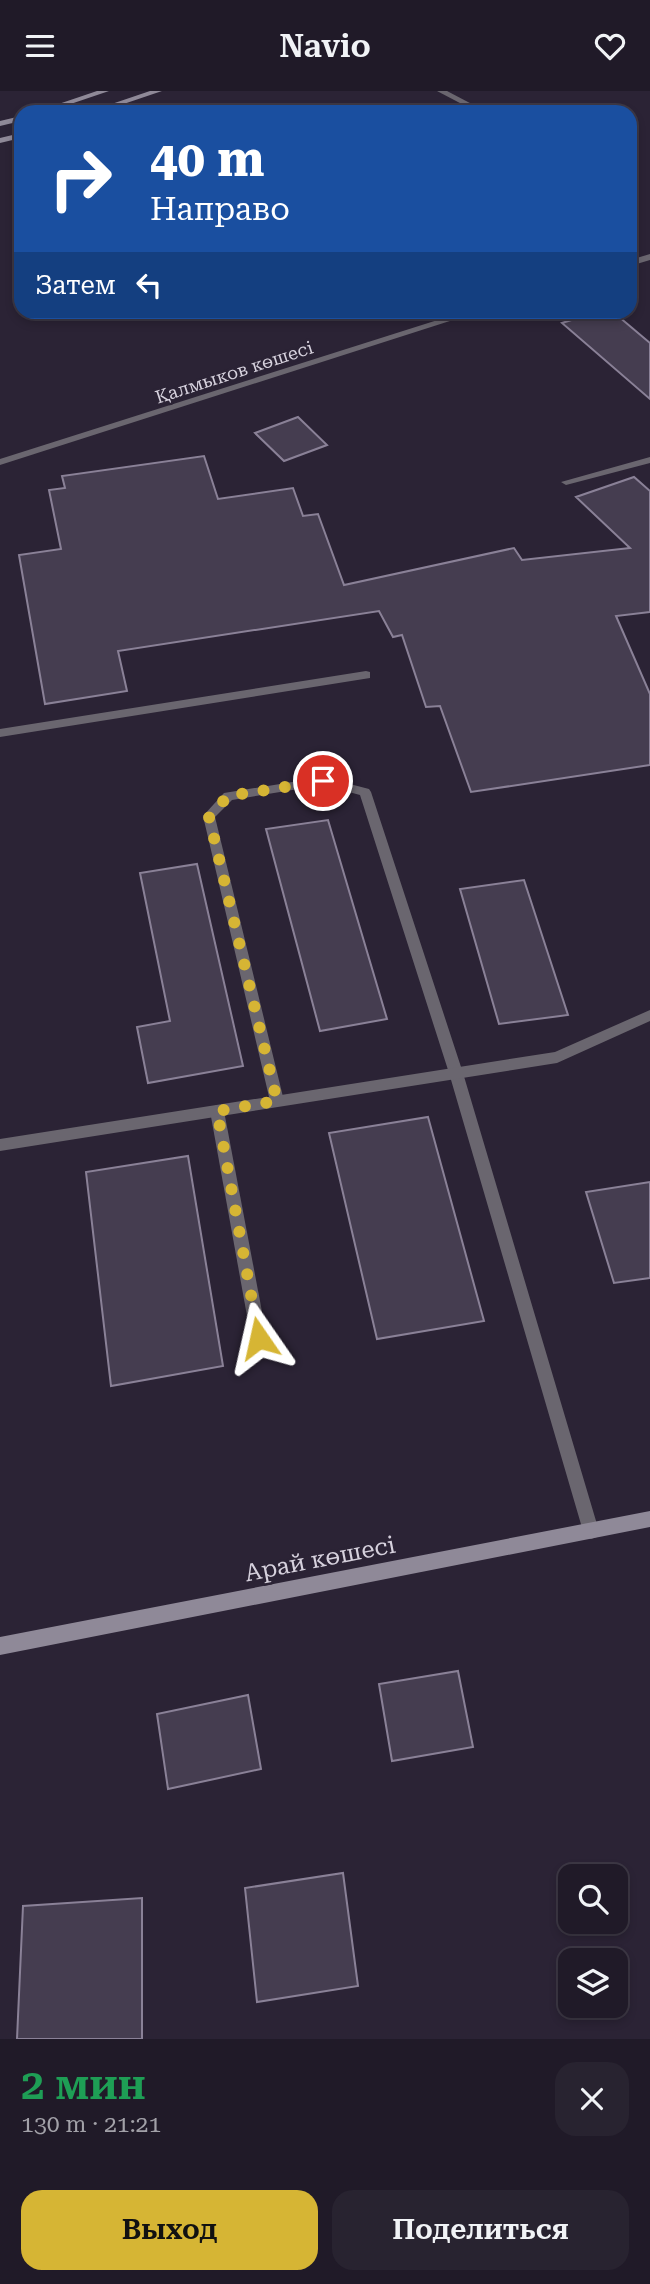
<!DOCTYPE html>
<html lang="ru">
<meta charset="utf-8">
<style>
:root{--surface:#201a28;--page:#282330;--text:#f1f3f6;--muted:#a2a1a8;--line:#3d3845;--accent:#d6b534}
body{margin:0;font-family:"Roboto Serif",serif;background:var(--page);color:var(--text);height:100vh;display:flex;flex-direction:column;font-size:26px;white-space:nowrap}
*{box-sizing:border-box;margin:0}
p{font-size:23px;color:var(--muted)}
.icon{flex:none;width:38px;height:38px;fill:none;stroke:currentColor;stroke-width:2;stroke-linecap:round;stroke-linejoin:round}
.map{position:relative;height:1948px;overflow:hidden}
.sheet{display:flex;flex-direction:column;background:var(--surface);flex:1}
.sheet>*{flex:none}
.top-card{position:absolute;left:14px;top:14px;width:623px;height:214px;border-radius:21px;box-shadow:0 4px 10px #0003,0 0 0 2px var(--line);background:#1a4fa0;color:#fff;overflow:hidden}
.controls{position:absolute;left:558px;top:1773px;display:grid;gap:14px}
.controls a{display:grid;place-items:center;width:70px;height:70px;border-radius:14px;background:var(--surface);box-shadow:0 4px 10px #0003,0 0 0 2px var(--line);font-size:35px}
.pin{position:absolute;display:grid;place-items:center;width:60px;height:60px;color:#fff;margin:-30px;border:4px solid #fff;border-radius:50%;box-shadow:0 2px 7px #0007}
.me{position:absolute;width:77px;margin:-38px;rotate:349deg;stroke-linejoin:round;filter:drop-shadow(0 0 5px #0008)}
.turn{display:flex;align-items:center;gap:24px;height:147px;padding:0 21px;font-size:32px}
.turn .icon{width:91px;height:91px;stroke-width:2.5}
.turn b{display:block;font-size:49px;line-height:60px}
.then{display:flex;align-items:center;height:66px;padding:0 21px;background:#0003;gap:14px;font-size:26px}
.round{display:grid;place-items:center;flex:none;width:74px;height:74px;border-radius:21px;background:var(--page)}
.headline{display:flex;align-items:center;justify-content:space-between;height:119px;padding:0 21px}
h1{font-size:42px;font-weight:600;line-height:52px;color:#1e9e55}
.cta{display:flex;gap:14px;margin-top:auto;padding:14px 21px}
.cta a{flex:1;height:80px;border-radius:21px;background:var(--accent);color:#111;font-size:28px;font-weight:600;line-height:80px;text-align:center}
.cta a+a{background:var(--page);color:var(--text)}
header{display:flex;justify-content:space-between;align-items:center;height:91px;padding:0 21px;background:var(--surface);font-size:32px;font-weight:600}
.map>svg:first-child{display:block}
.building{fill:#453d50;stroke:#8a8197;stroke-width:2}
.lines{fill:none;stroke-linecap:round;stroke-linejoin:round}
.lane{fill:#6a666f;fill-rule:evenodd}
.street{fill:#6a666f;fill-rule:evenodd}
.secondary{fill:#8f8998;fill-rule:evenodd}
.route{stroke:#d6b534;stroke-width:12;stroke-dasharray:0 21.6}
.labels{text-anchor:middle;dominant-baseline:central;stroke-width:5;stroke-linejoin:round;paint-order:stroke}
.far-street-label{font-size:18px;fill:#d6d1dd;stroke:#2b2335}
.near-street-label{font-size:24px;fill:#d6d1dd;stroke:#2b2335}
</style>
<header><svg class="icon" aria-label="menu" viewBox="0 0 24 24"><path d="M4 6h16M4 12h16M4 18h16"/></svg>Navio<svg class="icon" aria-label="heart" viewBox="0 0 24 24"><path d="M12 20l-8-8c-3-5 5-10 8-4 3-6 11-1 8 4z"/></svg></header>
<div class="map">
<svg width="650" height="1948" viewBox="0 0 650 1948">
<rect width="100%" height="100%" fill="#2b2335"/>
<g class="building">
<polygon points="600,220 612,220 650,252 650,308 562,232"/>
<polygon points="298,326 327,354 284,370 255,342"/>
<polygon points="204,365 218,408 293,397 303,425 318,423 344,494 514,457 522,469 630,457 576,406 634,386 650,400 650,521 616,525 650,603 650,674 471,701 440,615 426,616 402,544 393,546 379,520 118,560 127,600 45,613 19,464 61,458 49,399 65,397 62,385"/>
<polygon points="328,729 387,928 320,940 266,738"/>
<polygon points="197,773 243,975 148,992 137,936 170,930 140,782"/>
<polygon points="524,789 568,924 499,933 460,798"/>
<polygon points="428,1026 484,1230 377,1248 329,1042"/>
<polygon points="188,1065 223,1275 111,1295 86,1081"/>
<polygon points="650,1091 650,1187 614,1192 586,1101"/>
<polygon points="458,1580 473,1656 392,1670 379,1593"/>
<polygon points="248,1604 261,1678 168,1698 157,1623"/>
<polygon points="343,1782 358,1895 257,1911 245,1797"/>
<polygon points="142,1807 142,1948 17,1948 23,1815"/>
</g>
<g class="lines">
<g class="lane">
<polygon points="437,0 447,0 487,21 477,21"/>
<polygon points="638,43 638,47 630,48 630,44"/>
<polygon points="650,366 650,372 566,394 561,391"/>
<polygon points="366,580 370,581 370,587 0,646 0,638"/>
<polygon points="323,686 369,698 371,701 463,982 599,1440 597,1446 591,1448 585,1446 583,1440 449,982 360,704 323,694 232,709 215,726 284,1010 282,1014 272,1014 270,1010 203,725 224,702"/>
<polygon points="217,1014 222,1016 224,1020 267,1247 265,1252 259,1254 253,1252 251,1247 210,1020 212,1016"/>
</g>
<g class="street">
<polygon points="650,163 650,169 630,175 630,169"/>
<polygon points="466,220 481,220 0,374 0,368"/>
<polygon points="650,919 650,930 557,972 0,1060 0,1048 555,961"/>
</g>
<g class="secondary">
<polygon points="97,0 109,0 47,21 35,21"/>
<polygon points="150,0 162,0 100,21 88,21"/>
<polygon points="21,25 21,30 0,35 0,30"/>
<polygon points="21,42 21,47 0,52 0,47"/>
<polygon points="650,1420 650,1436 0,1564 0,1546"/>
</g>
</g>
<g class="lines">
<polyline class="route" points="259,1247 217,1020 277,1010 209,726 228,705 323,690"/>
</g>
<g class="labels">
<g class="far-street-label">
<text transform="translate(234 281) rotate(-18)">Қалмыков көшесі</text>
</g>
<g class="near-street-label">
<text transform="translate(320 1468) rotate(-11)">Арай көшесі</text>
</g>
</g>
</svg>
<div class="controls">
<a><svg class="icon" aria-label="search" viewBox="0 0 24 24"><circle cx="10" cy="10" r="6"/><path d="M15 15l6 6"/></svg></a>
<a><svg class="icon" aria-label="layers" viewBox="0 0 24 24"><path d="M12 4l9 5-9 5-9-5zM3 14l9 5 9-5"/></svg></a>
</div>
<div class="pin" style="left:323px;top:690px;background:#d93025"><svg class="icon" aria-label="arrive" viewBox="0 0 24 24"><path d="M6 21V4h12l-3 4 3 4H6"/></svg></div>
<svg class="me" style="left:259px;top:1247px" viewBox="-20 -20 40 40"><path d="M0-17L14 15 0 8-14 15z" fill="#d6b534" stroke="#fff" stroke-width="4"/></svg>
<div class="top-card">
<div class="turn"><svg class="icon" aria-label="right" viewBox="0 0 24 24"><path d="M7 20v-9h11M14 6l5 5-5 5"/></svg><div><b>40 m</b>Направо</div></div>
<div class="then">Затем<svg class="icon" aria-label="left" viewBox="0 0 24 24"><path d="M17 20v-9H6M10 6l-5 5 5 5"/></svg></div>
</div>
</div>
<section class="sheet">
<div class="headline"><div><h1>2 мин</h1><p>130 m · 21:21</p></div><a class="round"><svg class="icon" aria-label="close" viewBox="0 0 24 24"><path d="M6 6l12 12M18 6L6 18"/></svg></a></div>
<div class="cta"><a>Выход</a><a>Поделиться</a></div>
</section>
